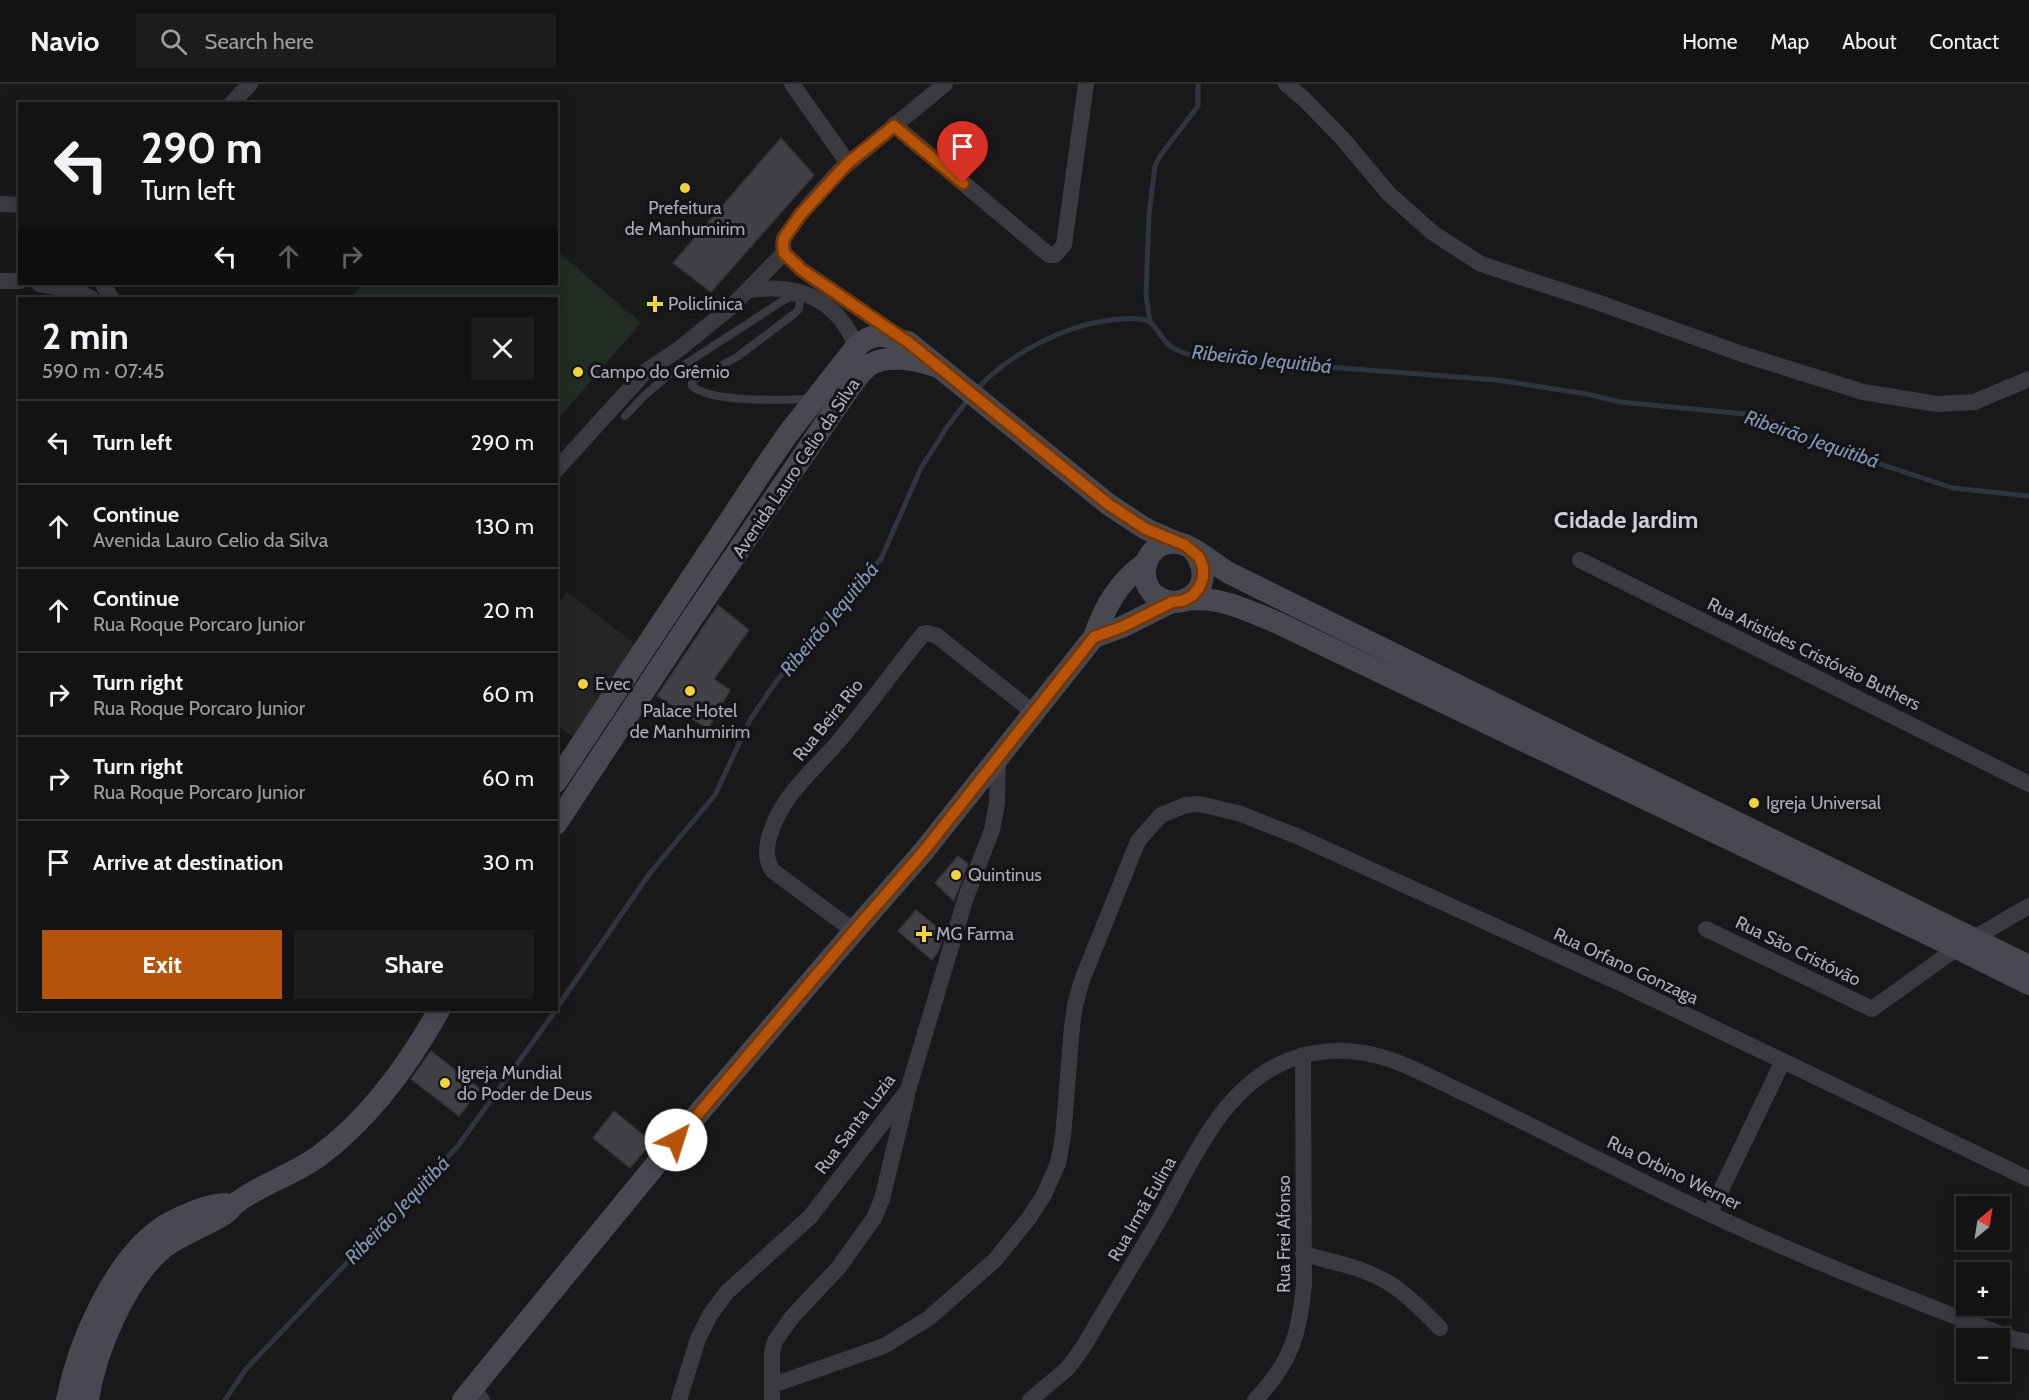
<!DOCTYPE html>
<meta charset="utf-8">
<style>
:root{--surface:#131314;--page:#1c1c1d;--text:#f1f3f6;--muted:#9d9ea0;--line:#323234;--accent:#b45309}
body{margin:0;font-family:Cabin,sans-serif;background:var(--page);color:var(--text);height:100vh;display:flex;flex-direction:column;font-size:22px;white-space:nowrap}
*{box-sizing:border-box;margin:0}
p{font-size:20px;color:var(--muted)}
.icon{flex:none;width:33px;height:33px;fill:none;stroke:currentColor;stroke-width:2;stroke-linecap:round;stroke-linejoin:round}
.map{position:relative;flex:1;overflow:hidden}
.details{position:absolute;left:18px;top:213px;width:540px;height:714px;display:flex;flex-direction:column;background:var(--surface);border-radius:0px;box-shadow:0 3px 15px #0003,0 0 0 2px var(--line)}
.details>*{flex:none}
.guide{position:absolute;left:18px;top:18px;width:540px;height:183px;border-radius:0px;box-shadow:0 3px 15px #0003,0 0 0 2px var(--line);background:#131314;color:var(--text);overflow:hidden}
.needle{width:39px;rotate:30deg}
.tools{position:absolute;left:1956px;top:1112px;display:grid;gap:12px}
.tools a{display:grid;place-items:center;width:54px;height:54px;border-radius:0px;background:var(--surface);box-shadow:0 3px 15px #0003,0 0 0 2px var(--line);font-size:30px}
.pin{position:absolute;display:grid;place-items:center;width:51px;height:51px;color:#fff;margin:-62px -26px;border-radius:50% 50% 50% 0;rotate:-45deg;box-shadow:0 0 6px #0007}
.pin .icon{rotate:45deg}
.me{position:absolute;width:66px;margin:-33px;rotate:40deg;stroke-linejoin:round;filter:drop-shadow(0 0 4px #0008)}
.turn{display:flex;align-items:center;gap:21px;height:126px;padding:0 24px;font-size:27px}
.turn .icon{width:78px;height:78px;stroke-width:2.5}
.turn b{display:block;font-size:42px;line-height:51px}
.lanes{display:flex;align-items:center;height:57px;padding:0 24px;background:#0003;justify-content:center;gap:30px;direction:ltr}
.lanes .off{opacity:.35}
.round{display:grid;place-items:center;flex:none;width:63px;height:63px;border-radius:0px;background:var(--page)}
.headline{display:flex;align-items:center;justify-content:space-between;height:102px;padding:0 24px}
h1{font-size:36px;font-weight:800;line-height:45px}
.button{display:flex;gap:12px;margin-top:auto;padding:12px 24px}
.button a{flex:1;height:69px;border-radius:0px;background:var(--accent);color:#fff;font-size:24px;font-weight:800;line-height:69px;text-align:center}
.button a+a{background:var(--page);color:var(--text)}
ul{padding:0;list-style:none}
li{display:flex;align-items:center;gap:18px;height:84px;padding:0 24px;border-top:2px solid var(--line)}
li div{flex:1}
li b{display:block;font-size:22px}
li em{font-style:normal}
header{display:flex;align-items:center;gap:36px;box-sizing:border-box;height:84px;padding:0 30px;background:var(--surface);border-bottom:2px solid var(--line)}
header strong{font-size:28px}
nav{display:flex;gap:33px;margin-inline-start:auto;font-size:21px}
.search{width:420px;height:54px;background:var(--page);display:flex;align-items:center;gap:15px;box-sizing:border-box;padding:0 21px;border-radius:0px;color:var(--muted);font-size:22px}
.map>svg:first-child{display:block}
.built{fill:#252528}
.green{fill:#232b25}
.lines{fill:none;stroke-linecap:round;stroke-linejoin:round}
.stream{stroke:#2f353f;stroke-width:5}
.building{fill:#404145;stroke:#343337;stroke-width:1.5}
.lane{stroke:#3a3a40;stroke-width:8}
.street{stroke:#3a3a40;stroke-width:16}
.secondary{stroke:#484850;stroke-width:22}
.route-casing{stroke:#753606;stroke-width:15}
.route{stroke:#b45309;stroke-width:10}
.poi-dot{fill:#f1d33b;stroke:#141416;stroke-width:2}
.labels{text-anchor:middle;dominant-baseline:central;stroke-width:6;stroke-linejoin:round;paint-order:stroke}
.poi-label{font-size:18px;fill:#abadba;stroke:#141416;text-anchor:start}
.street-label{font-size:18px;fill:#abadba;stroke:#141416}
.water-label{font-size:20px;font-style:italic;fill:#8395b5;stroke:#141416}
.district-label{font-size:24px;font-weight:bold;fill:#cccdd6;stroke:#141416}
</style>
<header>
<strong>Navio</strong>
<div class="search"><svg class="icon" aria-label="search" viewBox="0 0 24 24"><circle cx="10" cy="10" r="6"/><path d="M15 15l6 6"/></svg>Search here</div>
<nav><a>Home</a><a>Map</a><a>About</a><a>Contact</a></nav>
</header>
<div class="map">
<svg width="2029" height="1316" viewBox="0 0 2029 1316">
<rect width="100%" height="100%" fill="#19191b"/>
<polygon class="built" points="567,508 635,560 575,654 557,641 556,522"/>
<polygon class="green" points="557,167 641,239 557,336 556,214 350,214 363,200 556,200"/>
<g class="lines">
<g class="stream">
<polyline points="1150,238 1146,211 1149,130 1155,82 1160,72 1198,22 1198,0"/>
<path d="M975,307c34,-37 87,-65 136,-71 13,-1 25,-3 37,1 7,3 12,15 18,21 8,9 21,12 33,15l298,23 90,14 33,8 125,12 22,6 107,42 79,26 76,8"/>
<polyline points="556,925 650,789 715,711 750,636 775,599 827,533 881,475 921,384 947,343 969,314"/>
<polyline points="225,1316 246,1285 457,1063 556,926"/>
</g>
</g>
<g class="building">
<polygon points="781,54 814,91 711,208 673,179"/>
<polygon points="718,521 749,546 714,595 730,606 708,645 657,612"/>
<polygon points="958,772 968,780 954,817 935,799"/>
<polygon points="916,826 944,849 939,866 932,876 898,847"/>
<polygon points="431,967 480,1005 459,1032 411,995"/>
<polygon points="614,1027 652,1058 630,1084 593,1054"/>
</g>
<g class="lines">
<g class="lane">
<path d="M800,214l-1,11 -5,5 -57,43 -45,24v5c19,17 91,14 118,13"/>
<polyline points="625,332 645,311 670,290 784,216 791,213 798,214"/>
</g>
<g class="street">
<polyline points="792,0 848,79"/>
<polyline points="1286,0 1303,14 1342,54 1389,110 1433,149 1481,180 1594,217 1742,270 1863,308 1937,320 1974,318 2029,295"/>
<polyline points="231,20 250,0"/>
<polyline points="894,41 1049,171 1055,171 1064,161 1086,0"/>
<polyline points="0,120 20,121"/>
<polyline points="0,197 20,197"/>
<polyline points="39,200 74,206 91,214"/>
<polyline points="103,200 111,214"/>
<path d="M750,206c53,-7 92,12 109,65"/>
<polyline points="900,253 802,186 784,169 783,161 784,154 801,130 838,88 945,0"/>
<polyline points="556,386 645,288 679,265 731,223 784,169"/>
<polyline points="1580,476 2029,700"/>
<polyline points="1706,845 1872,925 1957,864 2029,822"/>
<path d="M854,847l-81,-60c-14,-19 0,-48 10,-65 11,-20 39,-45 54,-63 30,-35 57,-73 86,-109l4,-1 10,3 96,76"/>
<polyline points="1710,1129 1783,977"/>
<path d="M1303,1170c31,8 65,14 92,33 16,11 31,27 45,41"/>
<polyline points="773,1301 884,1262 929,1234 995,1176 1029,1134 1044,1111 1058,1079 1063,1053 1072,943 1075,921 1082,896 1138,757 1161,731 1186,721 1200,720 1241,730 1299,753 1622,900 2029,1095"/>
<polyline points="472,1304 482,1316"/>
<polyline points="679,1316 698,1255 710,1231 727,1208 810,1133 908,1006 966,813 992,746 997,719 998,674"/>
<polyline points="772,1316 772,1268 775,1257 792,1233 839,1183 874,1134 882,1115 907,1012"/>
<path d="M1030,1316l38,-32 16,-22c24,-42 49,-82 74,-124 32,-56 60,-127 120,-157 29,-15 65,-18 96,-10 31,7 61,25 90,38 68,32 134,67 202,100 114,56 232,102 351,147l12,2"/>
<path d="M1255,1316c36,-37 44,-65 49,-115l-1,-230"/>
</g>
<g class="secondary">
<path d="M1192,465c12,14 17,36 -2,48 -6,4 -14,6 -22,4 -36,-7 -28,-63 10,-58 12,1 39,23 51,30l800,393"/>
<path d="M1182,517c34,-7 65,9 96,22l679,325 72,36"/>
<polyline points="1094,553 1122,543 1172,518"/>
<path d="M556,698l211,-318 20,-29 69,-88c18,-18 31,-10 52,-5l200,162 38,25 32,14"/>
<path d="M556,740l135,-204 161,-236c5,-6 10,-13 16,-18 18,-13 49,-6 67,0"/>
<path d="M67,1316c11,-56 46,-138 94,-172 11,-8 25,-13 37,-18 10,-3 17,-6 27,-6"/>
<path d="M88,1316c7,-48 37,-120 75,-152 18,-14 41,-21 60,-33 5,-3 8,-8 13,-12 25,-19 57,-28 83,-47 50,-37 90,-92 120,-146"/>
<path d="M463,1316l222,-271 169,-198 69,-79 171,-215c11,-31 24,-54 51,-74"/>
</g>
</g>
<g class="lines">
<g class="route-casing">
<polyline id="route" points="676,1056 854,847 923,768 1094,553 1122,543 1172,518 1182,517 1192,512 1199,504 1203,494 1203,483 1199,473 1185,461 1146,445 1108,420 908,258 802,186 784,169 783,161 784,154 801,130 848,79 894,42 963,99"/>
</g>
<use href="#route" class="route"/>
</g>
<g class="poi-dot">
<circle cx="685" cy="104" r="6"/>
<path d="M652 211h6v6h6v6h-6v6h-6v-6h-6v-6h6z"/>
<circle cx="578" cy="288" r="6"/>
<circle cx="583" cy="600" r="6"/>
<circle cx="690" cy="607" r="6"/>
<circle cx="1754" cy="719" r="6"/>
<circle cx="956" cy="791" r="6"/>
<path d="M921 841h6v6h6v6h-6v6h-6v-6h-6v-6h6z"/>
<circle cx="445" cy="999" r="6"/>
</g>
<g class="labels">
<g class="poi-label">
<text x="685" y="124" text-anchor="middle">Prefeitura<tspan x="685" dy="21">de Manhumirim</tspan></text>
<text x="668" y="220">Policlínica</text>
<text x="590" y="288">Campo do Grêmio</text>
<text x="595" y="600">Evec</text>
<text x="690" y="627" text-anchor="middle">Palace Hotel<tspan x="690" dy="21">de Manhumirim</tspan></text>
<text x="1766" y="719">Igreja Universal</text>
<text x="968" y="791">Quintinus</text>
<text x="936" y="850">MG Farma</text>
<text x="457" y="989">Igreja Mundial<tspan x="457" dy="21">do Poder de Deus</tspan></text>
</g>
<g class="street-label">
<text transform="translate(796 384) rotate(-56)">Avenida Lauro Celio da Silva</text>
<text transform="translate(1814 570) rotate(26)">Rua Aristides Cristóvão Buthers</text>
<text transform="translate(828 636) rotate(-51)">Rua Beira Rio</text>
<text transform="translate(1798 867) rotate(26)">Rua São Cristóvão</text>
<text transform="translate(1626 882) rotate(25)">Rua Orfano Gonzaga</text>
<text transform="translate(855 1040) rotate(-53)">Rua Santa Luzia</text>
<text transform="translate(1674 1089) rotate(26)">Rua Orbino Werner</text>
<text transform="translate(1142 1125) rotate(-60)">Rua Irmã Eulina</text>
<text transform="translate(1284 1150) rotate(-90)">Rua Frei Afonso</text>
</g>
<g class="water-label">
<text transform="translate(1262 275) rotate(6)">Ribeirão Jequitibá</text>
<text transform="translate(1812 355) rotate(19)">Ribeirão Jequitibá</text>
<text transform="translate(829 535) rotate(-50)">Ribeirão Jequitibá</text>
<text transform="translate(397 1126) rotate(-46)">Ribeirão Jequitibá</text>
</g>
<g class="district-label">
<text x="1626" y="435">Cidade Jardim</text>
</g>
</g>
</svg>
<div class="tools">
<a><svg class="needle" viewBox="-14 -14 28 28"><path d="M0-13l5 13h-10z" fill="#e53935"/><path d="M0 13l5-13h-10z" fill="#9d9ea0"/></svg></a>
<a>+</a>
<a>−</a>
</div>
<div class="pin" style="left:963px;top:99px;background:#d93025"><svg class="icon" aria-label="arrive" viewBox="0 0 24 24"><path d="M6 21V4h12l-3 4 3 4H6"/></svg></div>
<svg class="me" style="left:676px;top:1056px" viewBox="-20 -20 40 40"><circle r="19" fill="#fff"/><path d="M0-13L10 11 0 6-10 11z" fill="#b45309"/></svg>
<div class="guide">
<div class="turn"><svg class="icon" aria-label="left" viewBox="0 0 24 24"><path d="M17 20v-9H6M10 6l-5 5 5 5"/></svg><div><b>290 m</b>Turn left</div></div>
<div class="lanes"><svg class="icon" aria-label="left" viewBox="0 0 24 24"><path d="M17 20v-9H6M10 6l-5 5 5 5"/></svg><svg class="icon off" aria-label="ahead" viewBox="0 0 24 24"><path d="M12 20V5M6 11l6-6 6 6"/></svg><svg class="icon off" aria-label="right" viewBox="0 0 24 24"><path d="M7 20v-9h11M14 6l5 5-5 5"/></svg></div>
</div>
<section class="details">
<div class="headline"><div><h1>2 min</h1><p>590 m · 07:45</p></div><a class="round"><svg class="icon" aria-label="close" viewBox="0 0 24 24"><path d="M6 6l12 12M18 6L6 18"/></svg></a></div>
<ul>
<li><svg class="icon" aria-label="left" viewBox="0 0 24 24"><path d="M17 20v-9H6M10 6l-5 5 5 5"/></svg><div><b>Turn left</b></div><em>290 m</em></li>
<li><svg class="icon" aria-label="ahead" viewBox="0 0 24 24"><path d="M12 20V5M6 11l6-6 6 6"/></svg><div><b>Continue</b><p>Avenida Lauro Celio da Silva</p></div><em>130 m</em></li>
<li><svg class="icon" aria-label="ahead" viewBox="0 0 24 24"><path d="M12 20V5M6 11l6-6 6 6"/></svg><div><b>Continue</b><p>Rua Roque Porcaro Junior</p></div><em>20 m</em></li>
<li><svg class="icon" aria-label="right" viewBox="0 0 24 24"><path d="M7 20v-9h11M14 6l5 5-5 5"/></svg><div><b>Turn right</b><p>Rua Roque Porcaro Junior</p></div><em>60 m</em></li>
<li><svg class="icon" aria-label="right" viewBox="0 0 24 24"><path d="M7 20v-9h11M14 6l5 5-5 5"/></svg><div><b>Turn right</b><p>Rua Roque Porcaro Junior</p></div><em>60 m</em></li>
<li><svg class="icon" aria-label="arrive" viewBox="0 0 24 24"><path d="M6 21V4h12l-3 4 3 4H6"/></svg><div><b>Arrive at destination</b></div><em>30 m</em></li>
</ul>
<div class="button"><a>Exit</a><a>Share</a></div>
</section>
</div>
